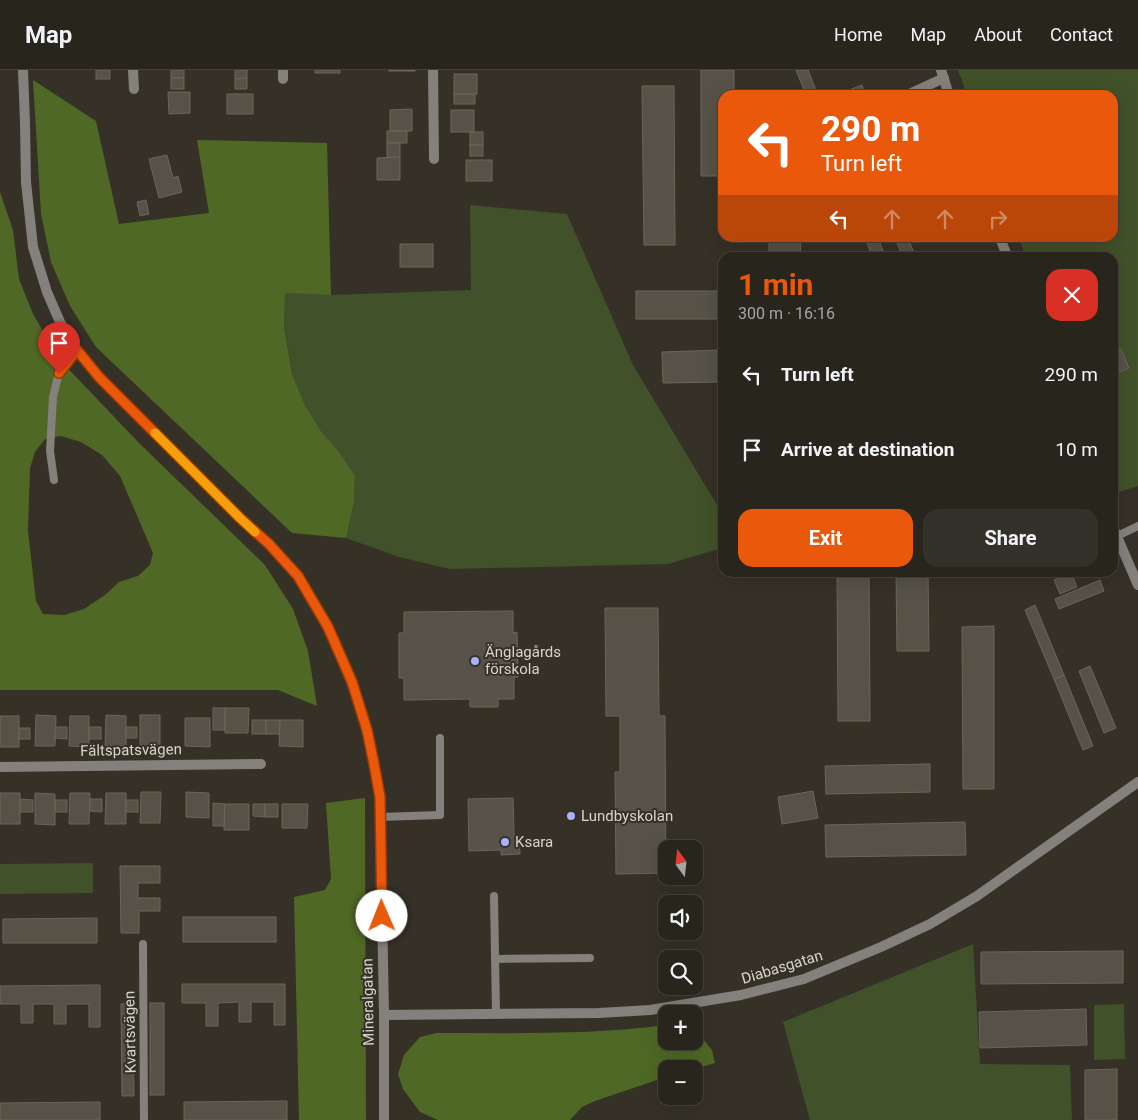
<!DOCTYPE html>
<meta charset="utf-8">
<style>
:root{--surface:#28251d;--page:#34312a;--text:#f1f3f6;--muted:#a5a5a4;--line:#44423b;--accent:#ea580c}
body{margin:0;font-family:Roboto,sans-serif;background:var(--page);color:var(--text);height:100vh;display:flex;flex-direction:column;font-size:19px;white-space:nowrap}
*{box-sizing:border-box;margin:0}
p{font-size:16px;color:var(--muted)}
.icon{flex:none;width:28px;height:28px;fill:none;stroke:currentColor;stroke-width:2;stroke-linecap:round;stroke-linejoin:round}
.map{position:relative;flex:1;overflow:hidden}
.drawer{position:absolute;left:718px;top:182px;width:400px;height:325px;display:flex;flex-direction:column;background:var(--surface);border-radius:15px;box-shadow:0 5px 20px #0002,0 0 0 1px var(--line)}
.drawer>*{flex:none}
.hud{position:absolute;left:718px;top:20px;width:400px;height:152px;border-radius:15px;box-shadow:0 5px 20px #0002,0 0 0 1px var(--line);background:#ea580c;color:#fff;overflow:hidden}
.needle{width:32px;rotate:345deg}
.controls{position:absolute;left:658px;top:770px;display:grid;gap:10px}
.controls a{display:grid;place-items:center;width:45px;height:45px;border-radius:10px;background:var(--surface);box-shadow:0 5px 20px #0002,0 0 0 1px var(--line);font-size:25px}
.pin{position:absolute;display:grid;place-items:center;width:42px;height:42px;color:#fff;margin:-51px -21px;border-radius:50% 50% 50% 0;rotate:-45deg;box-shadow:0 0 5px #0007}
.pin .icon{rotate:45deg}
.me{position:absolute;width:55px;margin:-28px;rotate:359deg;stroke-linejoin:round;filter:drop-shadow(0 0 4px #0008)}
.turn{display:flex;align-items:center;gap:18px;height:105px;padding:0 20px;font-size:22px}
.turn .icon{width:65px;height:65px;stroke-width:2.5}
.turn b{display:block;font-size:35px;line-height:42px}
.lanes{display:flex;align-items:center;height:48px;padding:0 20px;background:#0003;justify-content:center;gap:25px;direction:ltr}
.lanes .off{opacity:.35}
.round{display:grid;place-items:center;flex:none;width:52px;height:52px;border-radius:15px;background:var(--page)}
.head{display:flex;align-items:center;justify-content:space-between;height:85px;padding:0 20px}
h1{font-size:30px;font-weight:700;line-height:38px;color:var(--accent)}
.primary-button{display:flex;gap:10px;margin-top:auto;padding:10px 20px}
.primary-button a{flex:1;height:58px;border-radius:15px;background:var(--accent);color:#fff;font-size:20px;font-weight:700;line-height:58px;text-align:center}
.primary-button a+a{background:var(--page);color:var(--text)}
ul{padding:0;list-style:none}
li{display:flex;align-items:center;gap:15px;height:75px;padding:0 20px}
li div{flex:1}
li b{display:block;font-size:19px}
li em{font-style:normal}
header{display:flex;align-items:center;gap:30px;box-sizing:border-box;height:70px;padding:0 25px;background:var(--surface);border-bottom:1px solid var(--line)}
header strong{font-size:24px}
nav{display:flex;gap:28px;margin-inline-start:auto;font-size:18px}
.map>svg:first-child{display:block}
.green{fill:#415129}
.forest{fill:#4f6825;fill-rule:evenodd}
.building{fill:#565247;stroke:#6a665a}
.lines{fill:none;stroke-linecap:round;stroke-linejoin:round}
.service{stroke:#84807c;stroke-width:8}
.minor{stroke:#84807c;stroke-width:10}
.tertiary{stroke:#84807c;stroke-width:10}
.route-casing{stroke:#983908;stroke-width:12}
.route{stroke:#ea580c;stroke-width:9}
.slow{stroke:#f59e0b;stroke-width:9}
.poi-dot{fill:#aab0fb;stroke:#353127;stroke-width:2}
.labels{text-anchor:middle;dominant-baseline:central;stroke-width:4;stroke-linejoin:round;paint-order:stroke}
.poi-label{font-size:15px;fill:#d6d4cd;stroke:#353127;text-anchor:start}
.street-label{font-size:15px;fill:#d6d4cd;stroke:#353127}
</style>
<header>
<strong>Map</strong>
<nav><a>Home</a><a>Map</a><a>About</a><a>Contact</a></nav>
</header>
<div class="map">
<svg width="1138" height="1050" viewBox="0 0 1138 1050">
<rect width="100%" height="100%" fill="#353127"/>
<g class="green">
<polygon points="958,0 1138,0 1138,416 1113,424 1112,188 1026,187 1019,168 1112,168 1112,25 967,25"/>
<polygon points="470,135 567,144 633,295 720,440 722,449 722,478 668,494 450,499 399,487 346,468 354,433 355,406 340,383 321,361 304,336 292,304 284,257 285,222 331,225 471,220"/>
<polygon points="93,793 93,823 0,824 0,794"/>
<polygon points="973,874 980,994 1070,995 1072,1050 810,1050 783,952"/>
<polygon points="1124,934 1125,989 1094,990 1094,935"/>
</g>
<g class="forest">
<polygon points="33,10 96,51 119,154 209,143 197,70 327,73 331,225 285,223 284,257 292,304 305,336 321,361 340,383 355,406 354,433 346,468 292,463 96,277 70,236 51,192 41,144"/>
<path d="M0,122l13,38 6,49 14,35 26,45 80,84 126,122 28,44 15,42 9,55 -39,-16h-278zM61,366l20,6 21,13 18,21 33,77 -3,12 -12,11 -19,6 -14,13 -21,14 -20,6 -21,-1 -7,-13 -8,-70 2,-63 5,-16 10,-13z"/>
<polygon points="365,728 366,1050 299,1050 294,827 325,820 331,809 326,733"/>
<path d="M666,955v16h28v-11l2,1 16,19 3,13 -21,6h-28v8l-71,24 -13,6 -12,13h-132l-18,-8 -17,-23 -5,-15 6,-19 16,-18 17,-4c76,0 154,2 229,-8z"/>
</g>
<g class="building">
<rect x="96" y="0" width="14" height="9"/>
<rect x="171" y="0" width="13" height="8"/>
<polygon points="235,0 247,0 247,8 235,9"/>
<rect x="315" y="0" width="25" height="3"/>
<rect x="389" y="0" width="26" height="1"/>
<polygon points="701,0 734,0 734,25 722,25 722,106 701,106"/>
<polygon points="796,0 808,0 818,25 806,25"/>
<rect x="454" y="4" width="23" height="20"/>
<rect x="171" y="8" width="13" height="11"/>
<polygon points="247,8 247,19 235,19 235,9"/>
<polygon points="862,15 866,25 846,25 844,22"/>
<polygon points="642,16 674,16 675,175 644,175"/>
<polygon points="168,22 190,22 190,43 169,44"/>
<rect x="227" y="24" width="26" height="20"/>
<rect x="454" y="24" width="21" height="10"/>
<polygon points="412,39 412,61 390,61 390,40"/>
<rect x="451" y="40" width="23" height="22"/>
<rect x="387" y="61" width="20" height="12"/>
<rect x="470" y="62" width="13" height="13"/>
<polygon points="387,73 400,73 400,87 387,88"/>
<rect x="470" y="75" width="13" height="11"/>
<polygon points="167,85 173,108 178,106 182,122 159,128 149,89"/>
<polygon points="400,87 400,110 377,110 377,88"/>
<rect x="466" y="90" width="26" height="21"/>
<polygon points="146,130 149,144 140,146 137,132"/>
<polygon points="769,168 800,168 801,188 769,188"/>
<polygon points="865,168 878,168 886,188 873,188"/>
<polygon points="895,168 908,168 916,188 903,188"/>
<rect x="400" y="174" width="33" height="23"/>
<rect x="636" y="221" width="86" height="28"/>
<polygon points="1121,279 1129,298 1112,305 1112,282"/>
<polygon points="722,280 722,312 663,313 662,282"/>
<polygon points="837,502 869,502 870,651 838,651"/>
<polygon points="896,502 928,502 929,581 897,581"/>
<polygon points="1071,503 1077,517 1060,524 1054,510"/>
<polygon points="1100,510 1104,521 1059,539 1055,529"/>
<polygon points="1035,535 1064,605 1054,609 1025,540"/>
<polygon points="605,538 658,538 659,646 665,646 666,803 616,804 615,702 620,702 620,646 606,646"/>
<polygon points="513,541 513,563 517,562 518,607 514,607 514,629 498,629 498,637 470,637 470,629 404,630 404,608 399,608 399,563 404,563 404,542"/>
<polygon points="994,556 994,719 963,719 962,557"/>
<polygon points="1090,596 1116,658 1104,663 1079,601"/>
<polygon points="1064,605 1093,676 1083,680 1054,609"/>
<rect x="213" y="638" width="12" height="22"/>
<polygon points="225,638 249,638 248,663 225,663"/>
<polygon points="36,645 56,646 55,676 35,676"/>
<polygon points="106,645 126,646 126,676 105,676"/>
<polygon points="140,645 160,645 160,676 140,675"/>
<rect x="0" y="646" width="19" height="31"/>
<polygon points="70,646 89,646 89,677 69,676"/>
<polygon points="185,648 210,648 210,677 185,676"/>
<rect x="252" y="650" width="14" height="14"/>
<polygon points="266,650 280,650 279,664 266,664"/>
<polygon points="280,650 303,650 303,677 279,676"/>
<polygon points="55,657 67,657 67,669 55,668"/>
<rect x="89" y="657" width="12" height="12"/>
<rect x="126" y="657" width="11" height="11"/>
<rect x="19" y="658" width="11" height="11"/>
<polygon points="930,694 930,722 826,724 825,696"/>
<polygon points="813,721 818,748 782,754 778,727"/>
<polygon points="141,722 161,722 160,753 140,753"/>
<polygon points="186,722 209,723 209,748 186,747"/>
<rect x="0" y="723" width="20" height="31"/>
<polygon points="35,723 55,724 55,755 35,754"/>
<polygon points="70,723 90,723 89,754 69,754"/>
<polygon points="106,723 126,723 126,754 105,754"/>
<polygon points="513,728 514,765 519,765 520,784 501,785 501,780 469,781 468,729"/>
<polygon points="20,729 33,730 33,742 20,742"/>
<polygon points="90,729 102,729 102,742 90,741"/>
<rect x="55" y="730" width="12" height="12"/>
<rect x="126" y="730" width="12" height="12"/>
<polygon points="213,733 225,734 224,756 213,756"/>
<polygon points="225,734 249,734 249,760 224,760"/>
<polygon points="253,734 265,734 265,747 253,746"/>
<rect x="265" y="734" width="13" height="13"/>
<polygon points="282,734 308,734 307,758 282,758"/>
<polygon points="965,752 966,785 826,787 825,755"/>
<polygon points="120,796 160,796 160,813 138,813 138,828 160,828 160,841 139,841 139,863 121,863"/>
<polygon points="662,829 672,829 672,834 666,834 666,839 662,840"/>
<rect x="183" y="847" width="93" height="25"/>
<polygon points="97,848 97,873 3,873 3,849"/>
<polygon points="1123,881 1123,913 981,914 981,882"/>
<polygon points="182,914 285,914 285,955 274,955 274,932 251,932 251,952 239,952 239,932 218,933 218,956 206,956 206,933 182,933"/>
<polygon points="100,915 100,957 89,957 89,934 66,934 66,954 54,954 54,934 33,934 33,953 21,953 21,934 0,934 0,916"/>
<polygon points="133,933 134,1026 122,1026 121,934"/>
<rect x="150" y="933" width="14" height="92"/>
<polygon points="1086,939 1087,975 980,978 979,942"/>
<polygon points="1117,999 1117,1050 1085,1050 1085,1000"/>
<polygon points="287,1031 287,1050 184,1050 184,1032"/>
<polygon points="100,1032 100,1050 0,1050 0,1033"/>
</g>
<g class="lines">
<g class="service">
<polyline points="54,410 50,381 53,327 59,303 77,280"/>
<polyline points="1113,468 1138,456"/>
<polyline points="380,747 440,745 440,668"/>
<polyline points="494,826 496,944"/>
<polyline points="143,874 144,1050"/>
<polyline points="495,889 590,888"/>
</g>
<g class="minor">
<polyline points="133,0 134,19"/>
<polyline points="283,0 283,9"/>
<polyline points="433,0 434,89"/>
<polyline points="907,25 944,8"/>
<polyline points="0,697 261,694"/>
</g>
<g class="tertiary">
<polyline points="23,0 25,53 26,112 33,177 47,222 60,252 74,276 99,307 240,448 269,474 298,506 328,557 352,612 367,660 380,727 384,945 384,1050"/>
<polyline points="941,0 949,25"/>
<polyline points="1000,168 1008,188"/>
<polyline points="1112,455 1138,515"/>
<polyline points="384,945 599,943 650,940 741,925 804,909 881,877 930,854 977,826 1138,712"/>
</g>
</g>
<g class="lines">
<g class="route-casing">
<polyline id="route" points="59,303 77,280 99,307 240,448 269,474 298,506 328,557 352,612 367,660 374,694 380,727 382,846"/>
</g>
<use href="#route" class="route"/>
<polyline class="slow" points="155,363 240,448 255,462"/>
</g>
<g class="poi-dot">
<circle cx="475" cy="591" r="5"/>
<circle cx="571" cy="746" r="5"/>
<circle cx="505" cy="772" r="5"/>
</g>
<g class="labels">
<g class="poi-label">
<text x="485" y="582">Änglagårds<tspan x="485" dy="17">förskola</tspan></text>
<text x="581" y="746">Lundbyskolan</text>
<text x="515" y="772">Ksara</text>
</g>
<g class="street-label">
<text transform="translate(131 680) rotate(-1)">Fältspatsvägen</text>
<text transform="translate(782 897) rotate(-17)">Diabasgatan</text>
<text transform="translate(368 932) rotate(-91)">Mineralgatan</text>
<text transform="translate(130 962) rotate(-91)">Kvartsvägen</text>
</g>
</g>
</svg>
<div class="controls">
<a><svg class="needle" viewBox="-14 -14 28 28"><path d="M0-13l5 13h-10z" fill="#e53935"/><path d="M0 13l5-13h-10z" fill="#a5a5a4"/></svg></a>
<a><svg class="icon" aria-label="sound" viewBox="0 0 24 24"><path d="M4 9h4l5-4v14l-5-4H4zM17 9q2 3 0 6"/></svg></a>
<a><svg class="icon" aria-label="search" viewBox="0 0 24 24"><circle cx="10" cy="10" r="6"/><path d="M15 15l6 6"/></svg></a>
<a>+</a>
<a>−</a>
</div>
<div class="pin" style="left:59px;top:303px;background:#d93025"><svg class="icon" aria-label="arrive" viewBox="0 0 24 24"><path d="M6 21V4h12l-3 4 3 4H6"/></svg></div>
<svg class="me" style="left:382px;top:846px" viewBox="-20 -20 40 40"><circle r="19" fill="#fff"/><path d="M0-13L10 11 0 6-10 11z" fill="#ea580c"/></svg>
<div class="hud">
<div class="turn"><svg class="icon" aria-label="left" viewBox="0 0 24 24"><path d="M17 20v-9H6M10 6l-5 5 5 5"/></svg><div><b>290 m</b>Turn left</div></div>
<div class="lanes"><svg class="icon" aria-label="left" viewBox="0 0 24 24"><path d="M17 20v-9H6M10 6l-5 5 5 5"/></svg><svg class="icon off" aria-label="ahead" viewBox="0 0 24 24"><path d="M12 20V5M6 11l6-6 6 6"/></svg><svg class="icon off" aria-label="ahead" viewBox="0 0 24 24"><path d="M12 20V5M6 11l6-6 6 6"/></svg><svg class="icon off" aria-label="right" viewBox="0 0 24 24"><path d="M7 20v-9h11M14 6l5 5-5 5"/></svg></div>
</div>
<section class="drawer">
<div class="head"><div><h1>1 min</h1><p>300 m · 16:16</p></div><a class="round" style="background:#d93025;color:#fff"><svg class="icon" aria-label="close" viewBox="0 0 24 24"><path d="M6 6l12 12M18 6L6 18"/></svg></a></div>
<ul>
<li><svg class="icon" aria-label="left" viewBox="0 0 24 24"><path d="M17 20v-9H6M10 6l-5 5 5 5"/></svg><div><b>Turn left</b></div><em>290 m</em></li>
<li><svg class="icon" aria-label="arrive" viewBox="0 0 24 24"><path d="M6 21V4h12l-3 4 3 4H6"/></svg><div><b>Arrive at destination</b></div><em>10 m</em></li>
</ul>
<div class="primary-button"><a>Exit</a><a>Share</a></div>
</section>
</div>
